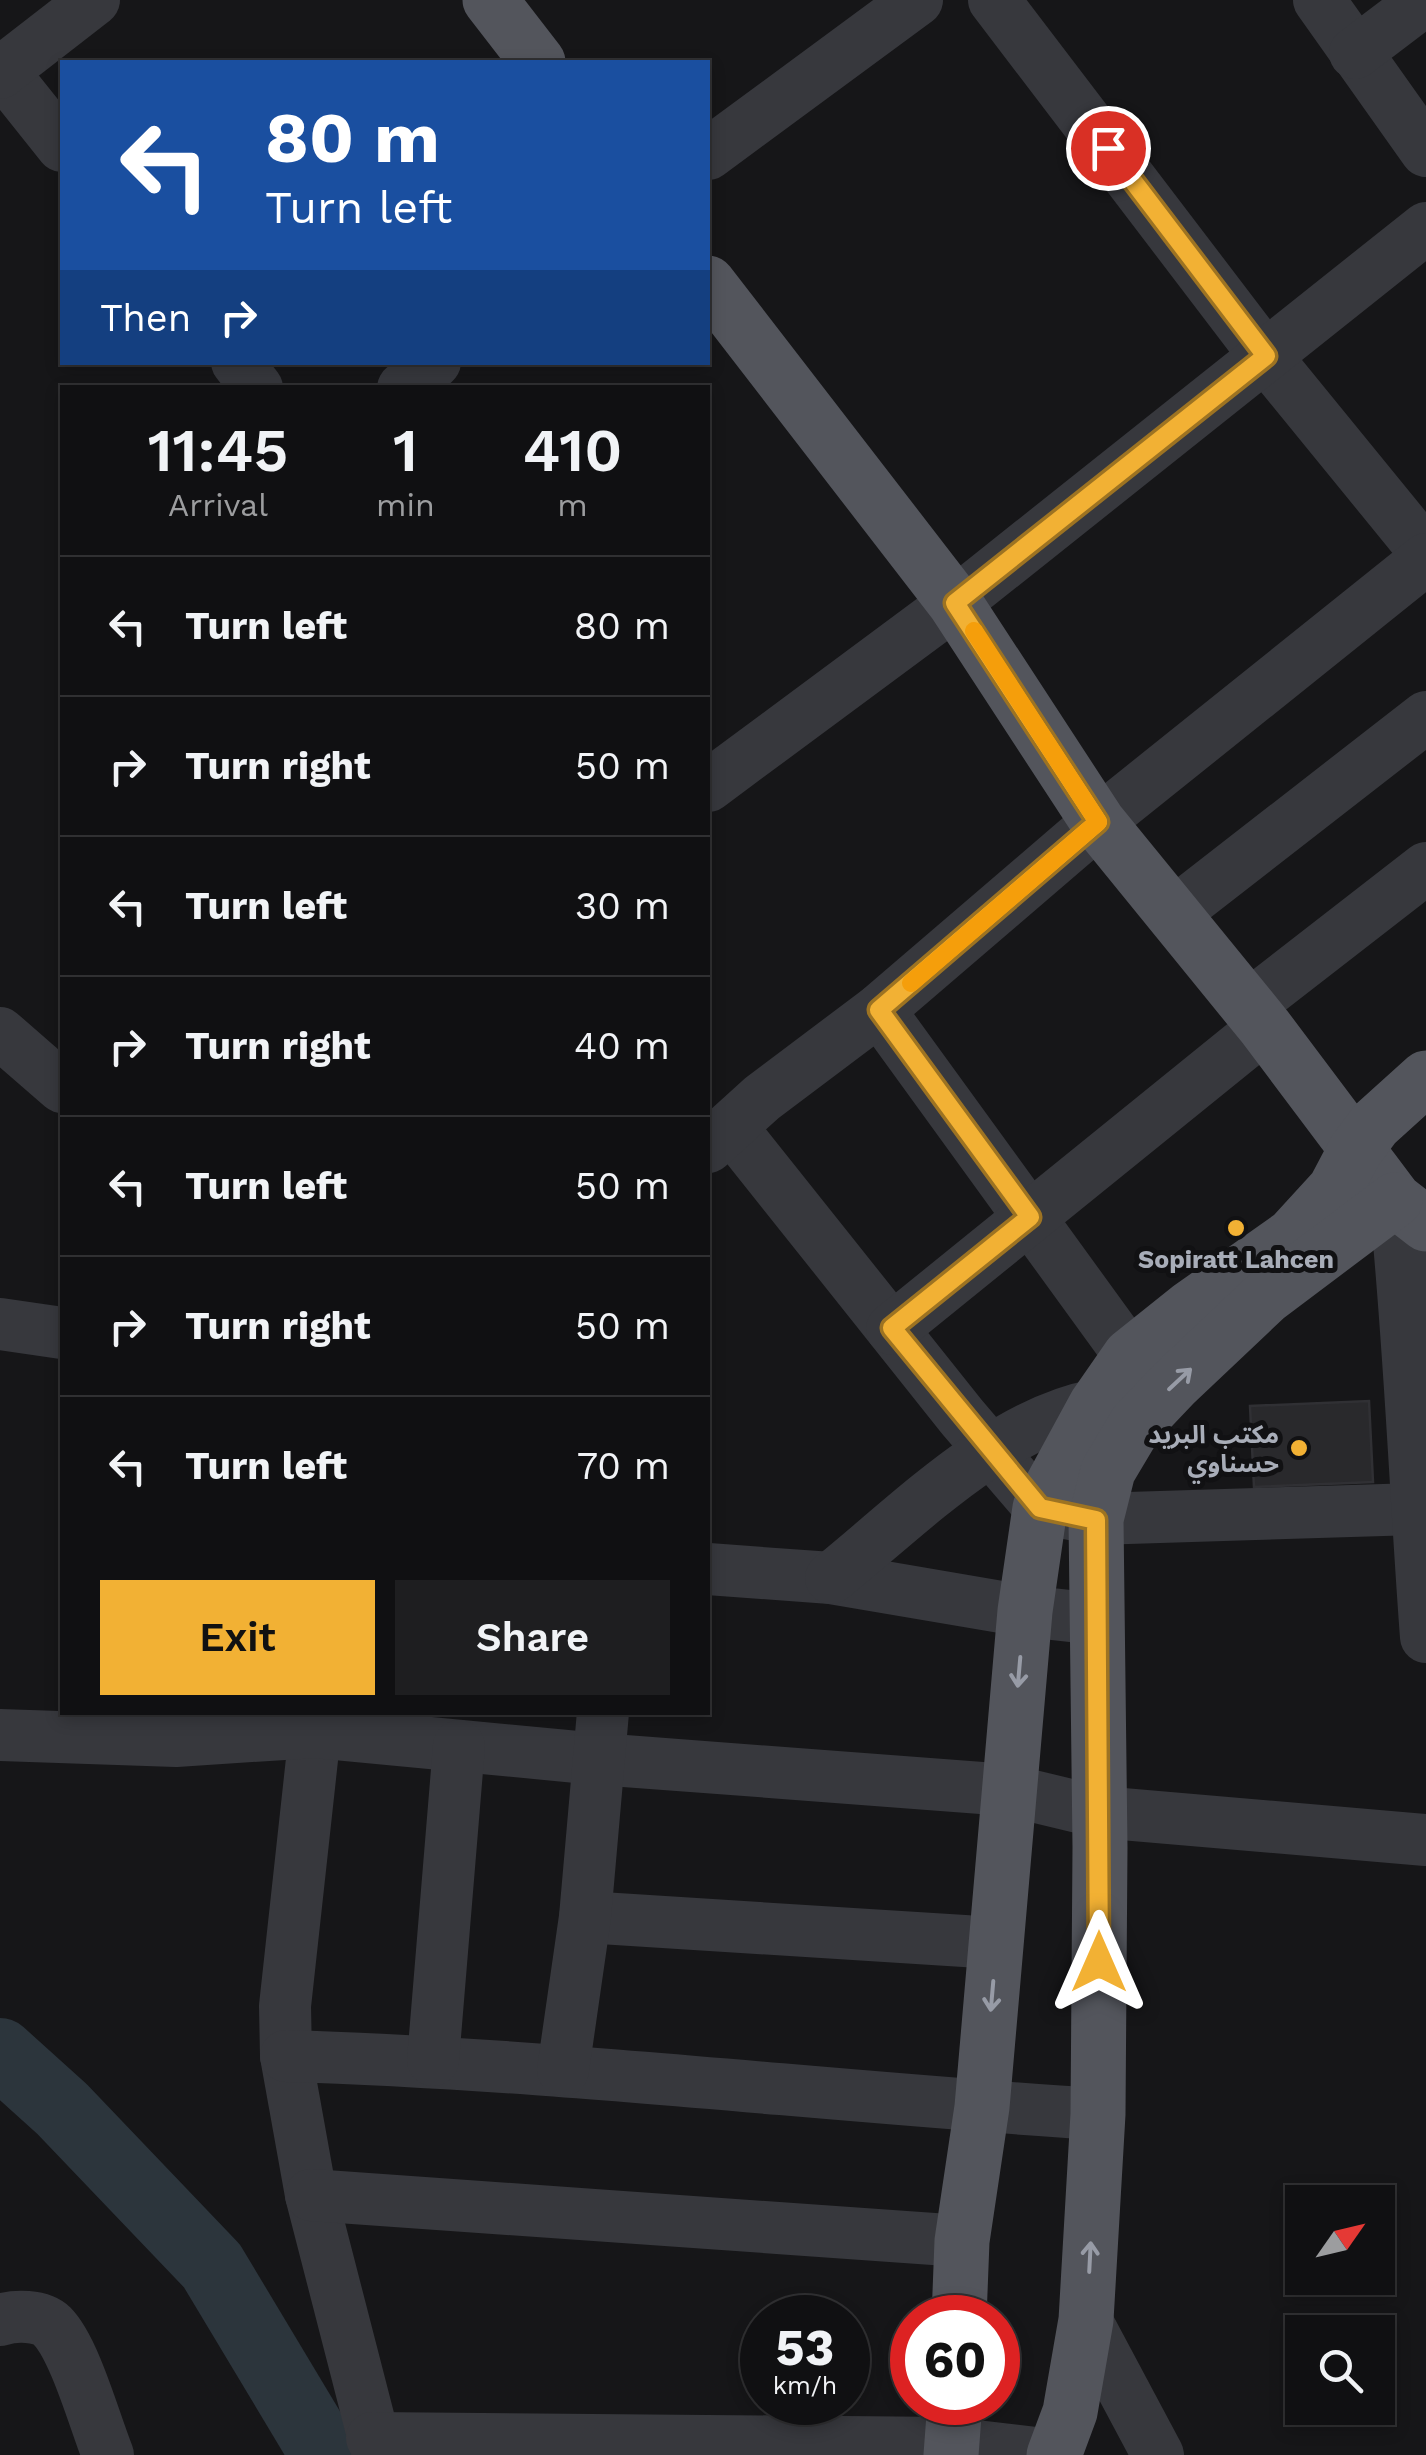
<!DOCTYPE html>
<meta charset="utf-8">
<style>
:root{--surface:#101012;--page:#1e1e20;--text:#f1f3f6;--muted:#9c9d9f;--line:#303032;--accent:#f2b134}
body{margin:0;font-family:"Work Sans","Noto Sans Arabic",sans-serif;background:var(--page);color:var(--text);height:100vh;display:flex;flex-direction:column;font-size:38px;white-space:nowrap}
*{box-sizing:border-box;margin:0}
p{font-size:32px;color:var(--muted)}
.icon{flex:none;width:55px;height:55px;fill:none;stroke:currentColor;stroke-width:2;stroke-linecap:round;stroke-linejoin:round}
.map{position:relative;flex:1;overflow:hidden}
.panel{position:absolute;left:60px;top:385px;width:650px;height:1330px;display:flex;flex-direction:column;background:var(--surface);border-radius:0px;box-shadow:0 5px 15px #0003,0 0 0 2px var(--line)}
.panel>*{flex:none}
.guide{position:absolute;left:60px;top:60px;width:650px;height:305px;border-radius:0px;box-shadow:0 5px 15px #0003,0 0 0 2px var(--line);background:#1a4fa0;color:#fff;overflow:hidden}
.needle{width:65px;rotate:56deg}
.controls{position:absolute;left:1285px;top:2185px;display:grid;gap:20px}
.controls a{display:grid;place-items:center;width:110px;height:110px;border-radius:0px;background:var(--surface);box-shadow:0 5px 15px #0003,0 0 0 2px var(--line);font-size:50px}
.speed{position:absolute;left:740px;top:2295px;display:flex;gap:20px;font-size:50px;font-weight:700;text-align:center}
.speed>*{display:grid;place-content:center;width:130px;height:130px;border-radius:50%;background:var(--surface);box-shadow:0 5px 15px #0003,0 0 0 2px var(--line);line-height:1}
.speed small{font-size:25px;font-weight:400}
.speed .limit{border:15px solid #d22;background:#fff;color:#111}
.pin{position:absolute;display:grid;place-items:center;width:85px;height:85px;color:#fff;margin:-42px;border:5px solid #fff;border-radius:50%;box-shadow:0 2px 10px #0007}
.me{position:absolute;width:110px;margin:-55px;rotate:0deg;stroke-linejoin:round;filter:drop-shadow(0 0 8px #0008)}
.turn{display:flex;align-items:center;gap:35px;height:210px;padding:0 40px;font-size:45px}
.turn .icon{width:130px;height:130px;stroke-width:2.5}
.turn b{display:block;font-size:70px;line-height:85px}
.then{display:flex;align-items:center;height:95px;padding:0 40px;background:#0003;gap:20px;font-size:38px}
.eta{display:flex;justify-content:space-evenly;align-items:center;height:170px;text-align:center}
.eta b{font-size:60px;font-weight:600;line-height:70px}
.cta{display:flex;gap:20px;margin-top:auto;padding:20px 40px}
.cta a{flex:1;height:115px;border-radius:0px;background:var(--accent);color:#111;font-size:40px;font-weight:600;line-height:115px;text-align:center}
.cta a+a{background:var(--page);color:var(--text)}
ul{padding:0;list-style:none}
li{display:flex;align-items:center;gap:30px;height:140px;padding:0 40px;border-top:2px solid var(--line)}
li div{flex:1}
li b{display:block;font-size:38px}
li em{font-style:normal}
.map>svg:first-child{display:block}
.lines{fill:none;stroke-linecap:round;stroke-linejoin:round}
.river{stroke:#2c353c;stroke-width:70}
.building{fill:#29292c;stroke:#303034;stroke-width:2.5}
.minor{stroke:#37383d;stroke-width:52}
.major{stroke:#53555c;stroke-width:55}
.oneway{stroke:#979ba6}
.route-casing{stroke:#9d7322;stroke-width:25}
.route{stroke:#f2b134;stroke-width:18}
.slow{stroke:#f59e0b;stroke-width:18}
.poi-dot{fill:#f2b134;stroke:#111113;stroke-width:4}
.labels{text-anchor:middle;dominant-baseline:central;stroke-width:10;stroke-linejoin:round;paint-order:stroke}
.poi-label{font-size:25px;font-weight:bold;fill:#a8adb8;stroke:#111113}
</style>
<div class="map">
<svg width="1426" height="2455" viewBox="0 0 1426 2455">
<rect width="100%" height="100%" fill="#161618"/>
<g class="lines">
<polyline class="river" points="0,2053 62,2109 212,2266 317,2441 322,2455"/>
</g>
<polygon class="building" points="1369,1401 1373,1482 1254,1487 1250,1406"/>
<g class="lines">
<g class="minor">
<polyline points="994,0 1266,357 1426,553"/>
<polyline points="1319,0 1426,151"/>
<polyline points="1355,53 1425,0"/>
<polyline points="2,71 62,146"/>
<polyline points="0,73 94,0"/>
<polyline points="708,154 917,0"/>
<polyline points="237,362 257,388"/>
<polyline points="403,388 435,362"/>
<polyline points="708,786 955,603 1426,228"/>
<polyline points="1174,913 1426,717"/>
<polyline points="1247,1007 1426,868"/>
<polyline points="879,1010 1130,1356"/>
<polyline points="0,1033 62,1087"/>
<polyline points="731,1127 962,1417 1040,1508 1096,1519 1416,1509"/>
<polyline points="708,1147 762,1098 879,1010 1098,822 1426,559"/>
<path d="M1395,1200c15,146 20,291 31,437"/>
<polyline points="0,1324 62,1333"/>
<polyline points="892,1329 1265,1027"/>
<polyline points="708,1569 831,1578 1025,1611 1097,1619"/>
<path d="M831,1578c76,-61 167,-155 265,-173"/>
<polyline points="315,1732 285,2006 286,2056 311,2195 378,2455"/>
<polyline points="0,1735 176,1741 315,1732 598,1759 1008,1790 1099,1812 1426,1840"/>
<polyline points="585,1917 996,1943"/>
<path d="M286,2056c272,8 541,41 812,58"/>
<polyline points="433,2060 459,1746"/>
<polyline points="563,2070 585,1917 603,1712"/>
<polyline points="311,2195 962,2241"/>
<path d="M0,2320c15,-5 41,-5 52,6 23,23 43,97 56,129"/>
<polyline points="1086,2320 1158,2455"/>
<polyline points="372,2438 951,2443 1053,2455"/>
</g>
<g class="major">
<polyline points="490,0 538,62"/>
<polyline points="708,283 955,603 1098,822 1265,1027 1395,1200 1426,1224"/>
<polyline points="959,2318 962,2241 982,2107 1025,1611 1040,1508 1096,1405 1130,1356 1190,1308 1292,1236 1335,1189 1355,1151 1375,1124 1426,1078"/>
<polyline points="951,2455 955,2402"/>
<polyline points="1054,2455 1070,2412 1086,2320 1098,2114 1100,1847 1096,1519 1108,1471 1136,1424 1174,1384 1266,1297 1395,1200"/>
</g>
</g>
<defs><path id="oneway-shaft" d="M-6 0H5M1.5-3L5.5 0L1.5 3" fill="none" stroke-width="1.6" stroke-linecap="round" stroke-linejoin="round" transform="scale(2.5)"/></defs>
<g class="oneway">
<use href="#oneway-shaft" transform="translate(1180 1379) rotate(-43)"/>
<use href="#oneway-shaft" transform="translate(1019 1672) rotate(95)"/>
<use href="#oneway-shaft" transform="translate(992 1996) rotate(95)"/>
<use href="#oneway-shaft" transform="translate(1090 2257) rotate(-87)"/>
</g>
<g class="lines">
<g class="route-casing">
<polyline id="route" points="1099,1962 1096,1520 1040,1508 892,1328 1030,1217 879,1010 1098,822 955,603 1266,356 1108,148"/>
</g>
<use href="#route" class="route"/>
<polyline class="slow" points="911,983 1098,822 974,631"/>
</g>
<g class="poi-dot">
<circle cx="1236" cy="1228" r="10"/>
<circle cx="1299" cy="1448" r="10"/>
</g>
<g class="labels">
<g class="poi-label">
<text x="1236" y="1259">Sopiratt Lahcen</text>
<text x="1279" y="1434" text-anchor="end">مكتب البريد<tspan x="1279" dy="29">حسناوي</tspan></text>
</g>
</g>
</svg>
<div class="controls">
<a><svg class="needle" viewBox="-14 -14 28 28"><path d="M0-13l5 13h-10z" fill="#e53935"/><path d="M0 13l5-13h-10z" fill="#9c9d9f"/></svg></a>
<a><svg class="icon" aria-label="search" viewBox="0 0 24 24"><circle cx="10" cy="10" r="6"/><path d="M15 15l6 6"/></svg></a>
</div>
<div class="speed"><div>53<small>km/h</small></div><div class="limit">60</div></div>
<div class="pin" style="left:1108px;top:148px;background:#d93025"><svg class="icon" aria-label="arrive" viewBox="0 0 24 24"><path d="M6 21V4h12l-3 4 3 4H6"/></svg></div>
<svg class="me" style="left:1099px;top:1962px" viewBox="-20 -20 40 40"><path d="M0-17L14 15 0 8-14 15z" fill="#f2b134" stroke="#fff" stroke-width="4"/></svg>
<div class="guide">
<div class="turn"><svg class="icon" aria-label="left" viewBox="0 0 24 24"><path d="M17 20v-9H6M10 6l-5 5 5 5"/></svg><div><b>80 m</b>Turn left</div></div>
<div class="then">Then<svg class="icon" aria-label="right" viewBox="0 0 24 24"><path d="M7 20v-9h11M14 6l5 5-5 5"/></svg></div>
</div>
<section class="panel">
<div class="eta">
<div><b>11:45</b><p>Arrival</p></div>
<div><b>1</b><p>min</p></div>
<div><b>410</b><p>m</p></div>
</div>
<ul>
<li><svg class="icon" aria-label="left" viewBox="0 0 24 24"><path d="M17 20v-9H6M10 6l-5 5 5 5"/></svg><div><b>Turn left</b></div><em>80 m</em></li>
<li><svg class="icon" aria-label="right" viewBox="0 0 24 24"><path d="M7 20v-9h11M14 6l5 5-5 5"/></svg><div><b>Turn right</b></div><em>50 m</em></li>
<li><svg class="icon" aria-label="left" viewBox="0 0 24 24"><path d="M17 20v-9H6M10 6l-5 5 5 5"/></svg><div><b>Turn left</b></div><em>30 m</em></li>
<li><svg class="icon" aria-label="right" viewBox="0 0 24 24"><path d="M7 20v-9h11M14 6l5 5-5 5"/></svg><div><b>Turn right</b></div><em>40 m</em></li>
<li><svg class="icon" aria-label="left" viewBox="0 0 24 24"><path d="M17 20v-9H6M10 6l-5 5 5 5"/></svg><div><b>Turn left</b></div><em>50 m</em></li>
<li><svg class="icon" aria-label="right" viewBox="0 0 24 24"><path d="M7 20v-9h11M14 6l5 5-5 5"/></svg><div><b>Turn right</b></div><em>50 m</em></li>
<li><svg class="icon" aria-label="left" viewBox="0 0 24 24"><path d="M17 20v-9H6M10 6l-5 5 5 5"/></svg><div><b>Turn left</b></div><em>70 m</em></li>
</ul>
<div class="cta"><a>Exit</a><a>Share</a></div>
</section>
</div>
